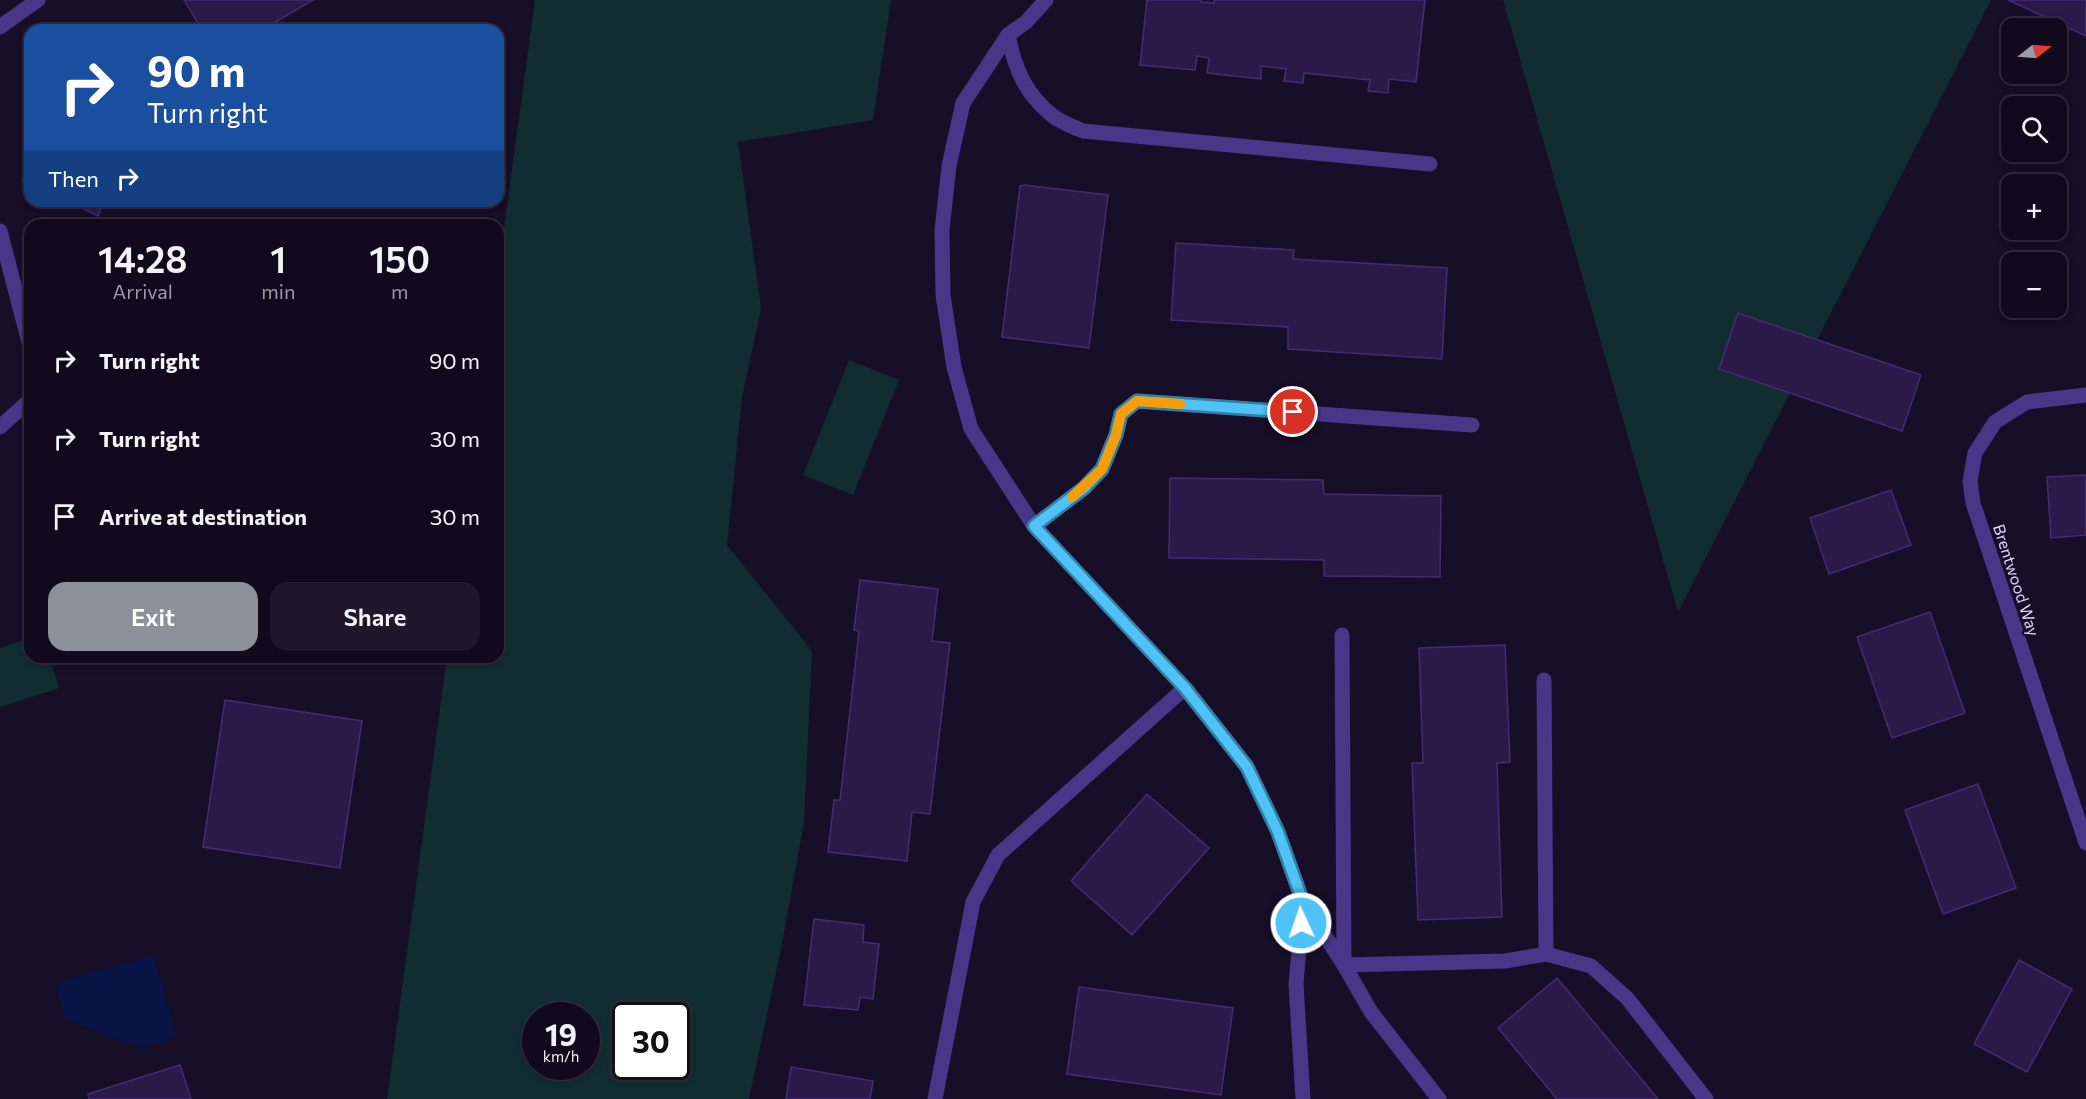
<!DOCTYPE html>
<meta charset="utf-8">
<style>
:root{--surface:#110a1d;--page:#1e182a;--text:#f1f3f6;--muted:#9c9aa4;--line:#302b3b;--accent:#8c9099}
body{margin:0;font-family:Commissioner,sans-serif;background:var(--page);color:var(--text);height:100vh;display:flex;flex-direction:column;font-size:22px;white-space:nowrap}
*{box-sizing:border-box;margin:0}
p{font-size:20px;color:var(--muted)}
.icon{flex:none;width:33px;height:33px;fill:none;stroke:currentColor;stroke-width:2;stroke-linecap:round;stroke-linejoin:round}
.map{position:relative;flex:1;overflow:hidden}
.sheet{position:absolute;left:24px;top:219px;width:480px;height:444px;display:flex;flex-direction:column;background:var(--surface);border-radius:18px;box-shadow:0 3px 9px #0003,0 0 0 2px var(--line)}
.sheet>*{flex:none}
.hud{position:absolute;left:24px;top:24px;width:480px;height:183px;border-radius:18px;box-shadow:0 3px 9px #0003,0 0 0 2px var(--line);background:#1a4fa0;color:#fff;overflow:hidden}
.needle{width:39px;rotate:73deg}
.fabs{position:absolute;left:2001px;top:18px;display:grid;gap:12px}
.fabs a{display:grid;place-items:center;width:66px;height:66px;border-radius:12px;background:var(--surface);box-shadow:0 3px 9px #0003,0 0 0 2px var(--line);font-size:30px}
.speed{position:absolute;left:522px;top:1002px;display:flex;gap:12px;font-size:30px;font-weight:700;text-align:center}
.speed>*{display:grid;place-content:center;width:78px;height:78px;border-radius:50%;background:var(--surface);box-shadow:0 3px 9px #0003,0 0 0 2px var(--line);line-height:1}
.speed small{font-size:15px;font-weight:400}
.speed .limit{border:3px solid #111;border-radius:9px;background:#fff;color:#111}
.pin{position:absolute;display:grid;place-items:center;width:51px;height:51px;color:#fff;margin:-26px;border:3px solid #fff;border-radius:50%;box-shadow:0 2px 6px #0007}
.me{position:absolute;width:66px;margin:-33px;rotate:357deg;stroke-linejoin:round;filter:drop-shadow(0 0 4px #0008)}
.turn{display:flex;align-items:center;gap:21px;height:126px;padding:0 24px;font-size:27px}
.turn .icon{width:78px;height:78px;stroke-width:2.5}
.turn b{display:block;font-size:42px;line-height:51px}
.then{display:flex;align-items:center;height:57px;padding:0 24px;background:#0003;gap:12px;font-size:22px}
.eta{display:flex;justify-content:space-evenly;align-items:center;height:102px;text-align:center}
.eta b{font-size:36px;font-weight:600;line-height:42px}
.primary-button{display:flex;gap:12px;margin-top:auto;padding:12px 24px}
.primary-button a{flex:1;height:69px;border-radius:18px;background:var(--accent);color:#fff;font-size:24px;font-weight:600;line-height:69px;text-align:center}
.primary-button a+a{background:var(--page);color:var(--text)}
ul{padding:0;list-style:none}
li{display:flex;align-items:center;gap:18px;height:78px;padding:0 24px}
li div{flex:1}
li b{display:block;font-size:22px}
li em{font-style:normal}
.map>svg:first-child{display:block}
.green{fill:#112d31;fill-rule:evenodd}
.water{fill:#081446}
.building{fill:#2b1949;stroke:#462a76;stroke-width:1.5}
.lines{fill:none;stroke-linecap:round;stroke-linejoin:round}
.minor{stroke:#483788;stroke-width:15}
.route-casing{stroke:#337fa1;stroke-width:15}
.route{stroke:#4fc3f7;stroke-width:10}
.slow{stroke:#f59e0b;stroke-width:10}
.labels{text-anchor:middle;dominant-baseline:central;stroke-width:4.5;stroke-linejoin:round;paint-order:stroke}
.street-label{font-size:16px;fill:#e0d4ff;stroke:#170e27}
</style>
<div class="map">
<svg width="2086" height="1099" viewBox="0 0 2086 1099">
<rect width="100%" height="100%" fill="#170e27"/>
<g class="green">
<path d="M535,0h356l-18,120 -135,22 23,166 -19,90 -15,147 85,106 -8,172 -23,126 -32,150h-362l60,-442h51v-384zM536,1016h50v50h-50zM626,1016h50v50h-50z"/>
<polygon points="1503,0 1991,0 1678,612"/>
<polygon points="849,360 899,380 853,495 803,475"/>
<polygon points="30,638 30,657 49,657 59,688 0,707 0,648"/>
</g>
<polygon class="water" points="153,955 177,1037 142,1048 65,1019 55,983"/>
<g class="building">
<polygon points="184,0 313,0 262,30 202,30"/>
<polygon points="1147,0 1201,0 1201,2 1214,3 1214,0 1425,0 1416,82 1389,79 1388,93 1368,91 1370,80 1304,73 1303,83 1284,81 1286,69 1261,66 1261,79 1207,73 1209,58 1197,56 1195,70 1140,65"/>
<polygon points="2008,0 2086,0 2086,36"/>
<polygon points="30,164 30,183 22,180"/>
<polygon points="1024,185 1108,195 1089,348 1002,337 1020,186"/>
<polygon points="67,201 104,201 98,216"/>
<polygon points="1176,243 1294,250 1293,259 1447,268 1442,359 1288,349 1288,327 1171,320"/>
<polygon points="1738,313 1921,375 1902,431 1719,369"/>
<polygon points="2086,475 2086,535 2051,538 2047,477"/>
<polygon points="1170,478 1323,480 1324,494 1441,496 1440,577 1324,576 1324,560 1169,558"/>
<polygon points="1891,490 1911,545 1829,574 1810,518"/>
<polygon points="860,580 938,589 932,641 950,643 930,814 912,812 907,861 828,852 834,800 840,800 859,631 854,630"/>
<polygon points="1930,612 1965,713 1892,738 1857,637"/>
<polygon points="1505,645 1510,762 1497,763 1502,917 1418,920 1412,763 1423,763 1419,648"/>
<polygon points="225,700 362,721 340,868 203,847"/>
<polygon points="1978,784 2016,888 1943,914 1905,810"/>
<polygon points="1147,794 1209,848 1132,935 1071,881"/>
<polygon points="814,919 864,925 863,942 879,944 873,999 860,997 858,1010 804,1005"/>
<polygon points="2019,960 2072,989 2027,1072 1974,1044"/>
<polygon points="1557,978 1658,1099 1557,1099 1498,1028"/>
<polygon points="1079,987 1233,1008 1221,1095 1067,1074"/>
<polygon points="180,1065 191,1099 89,1099 88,1094"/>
<polygon points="791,1067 873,1081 870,1099 786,1099"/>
</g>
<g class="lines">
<g class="minor">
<polyline points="1046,0 1026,22 1008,35 963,103 949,166 942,230 943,295 954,367 971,429 1034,526 1185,688 1247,767 1278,832 1303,902 1296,984 1303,1099"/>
<polyline points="0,27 38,0"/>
<path d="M1008,35c7,34 17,59 45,81 9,7 21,11 30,15l347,33"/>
<polyline points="0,231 30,346"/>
<polyline points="2086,395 2027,402 1995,422 1975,453 1970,481 1973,503 2086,843"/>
<polyline points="0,427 30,400"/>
<polyline points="1034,526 1084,488 1102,469 1116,435 1121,414 1137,401 1472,425"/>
<polyline points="1342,635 1344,965"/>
<polyline points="1544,680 1546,954"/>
<polyline points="1303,902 1344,965 1371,1012 1439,1099"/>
<polyline points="1344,965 1505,961 1546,954 1591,966 1627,998 1706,1099"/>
<polyline points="935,1099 973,902 998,855 1185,688"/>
</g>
</g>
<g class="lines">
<g class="route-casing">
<polyline id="route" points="1293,412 1137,401 1121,414 1116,435 1102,469 1084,488 1034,526 1185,688 1247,767 1278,832 1303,902 1301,923"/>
</g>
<use href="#route" class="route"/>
<polyline class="slow" points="1072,497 1102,469 1116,435 1121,414 1137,401 1180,404"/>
</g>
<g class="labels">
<g class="street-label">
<text transform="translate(2017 580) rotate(72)">Brentwood Way</text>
</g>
</g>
</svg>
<div class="fabs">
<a><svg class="needle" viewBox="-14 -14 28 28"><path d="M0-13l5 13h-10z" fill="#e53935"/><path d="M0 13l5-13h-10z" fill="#9c9aa4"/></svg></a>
<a><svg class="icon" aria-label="search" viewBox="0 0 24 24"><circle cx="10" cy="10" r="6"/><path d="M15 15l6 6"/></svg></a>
<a>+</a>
<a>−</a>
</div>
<div class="speed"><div>19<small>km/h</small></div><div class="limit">30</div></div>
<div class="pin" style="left:1293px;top:412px;background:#d93025"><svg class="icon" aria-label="arrive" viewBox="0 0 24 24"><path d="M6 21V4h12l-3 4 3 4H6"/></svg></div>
<svg class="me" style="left:1301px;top:923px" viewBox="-20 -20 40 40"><circle r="17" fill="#4fc3f7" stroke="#fff" stroke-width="3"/><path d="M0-11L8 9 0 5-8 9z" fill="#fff"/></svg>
<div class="hud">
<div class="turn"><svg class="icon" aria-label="right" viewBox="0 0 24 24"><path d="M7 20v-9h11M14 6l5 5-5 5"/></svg><div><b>90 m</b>Turn right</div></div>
<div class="then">Then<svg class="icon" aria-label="right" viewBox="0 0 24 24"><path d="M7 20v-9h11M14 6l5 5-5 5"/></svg></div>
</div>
<section class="sheet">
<div class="eta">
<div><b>14:28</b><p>Arrival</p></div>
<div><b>1</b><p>min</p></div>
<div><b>150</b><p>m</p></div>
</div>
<ul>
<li><svg class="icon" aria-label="right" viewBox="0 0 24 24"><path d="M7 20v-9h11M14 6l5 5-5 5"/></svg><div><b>Turn right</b></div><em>90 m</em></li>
<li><svg class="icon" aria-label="right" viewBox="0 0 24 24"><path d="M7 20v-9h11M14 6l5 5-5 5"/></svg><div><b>Turn right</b></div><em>30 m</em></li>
<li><svg class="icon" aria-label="arrive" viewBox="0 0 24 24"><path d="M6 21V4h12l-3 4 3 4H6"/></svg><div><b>Arrive at destination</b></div><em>30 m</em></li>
</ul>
<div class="primary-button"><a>Exit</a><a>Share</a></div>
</section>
</div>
